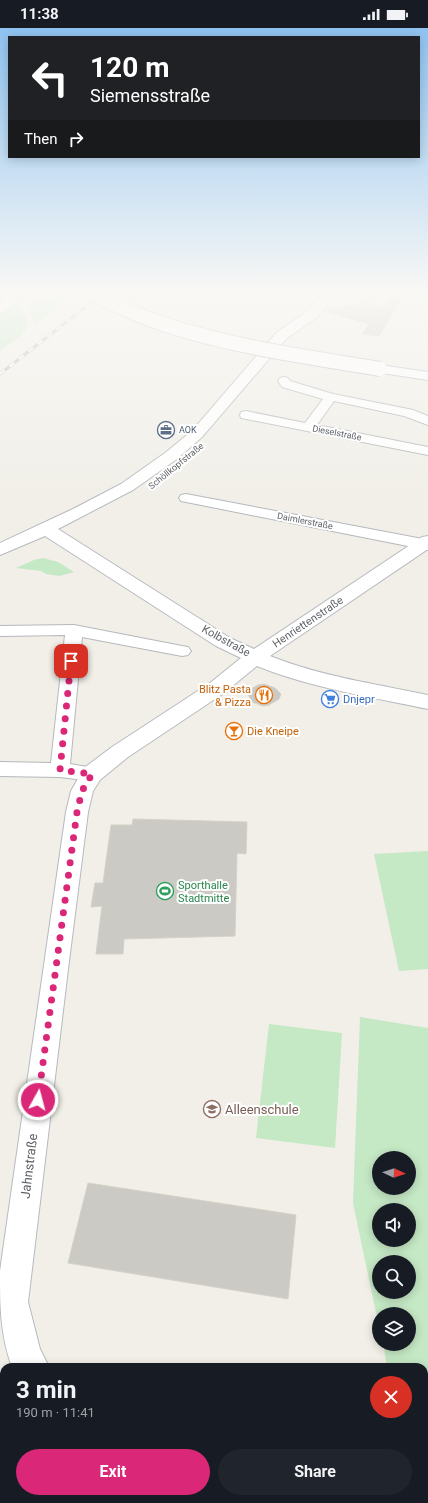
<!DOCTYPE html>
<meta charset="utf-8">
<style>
:root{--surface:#171b24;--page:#20242c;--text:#f1f3f6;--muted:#9ea1a6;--accent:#db2777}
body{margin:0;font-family:Roboto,sans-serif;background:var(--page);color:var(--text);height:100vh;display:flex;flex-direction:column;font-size:15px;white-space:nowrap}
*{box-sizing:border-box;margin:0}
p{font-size:13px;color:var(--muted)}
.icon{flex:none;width:22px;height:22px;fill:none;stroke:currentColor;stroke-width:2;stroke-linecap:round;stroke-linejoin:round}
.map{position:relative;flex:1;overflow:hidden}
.panel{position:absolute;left:0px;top:1335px;width:428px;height:140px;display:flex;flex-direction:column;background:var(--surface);border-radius:12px 12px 0 0;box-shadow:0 2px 10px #0003}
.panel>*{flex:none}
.banner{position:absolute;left:8px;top:8px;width:412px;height:122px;border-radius:0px;box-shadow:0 2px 10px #0003;background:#202124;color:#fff;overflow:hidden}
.needle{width:26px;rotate:94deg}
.buttons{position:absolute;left:372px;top:1123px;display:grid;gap:8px}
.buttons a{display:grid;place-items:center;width:44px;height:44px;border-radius:50%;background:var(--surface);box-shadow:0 2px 10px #0003;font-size:20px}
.pin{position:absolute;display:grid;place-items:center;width:34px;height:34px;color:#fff;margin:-17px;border-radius:8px;box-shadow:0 2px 6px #0006}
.me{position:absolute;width:44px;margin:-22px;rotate:7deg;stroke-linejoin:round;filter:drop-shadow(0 0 3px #0008)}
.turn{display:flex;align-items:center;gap:14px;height:84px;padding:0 16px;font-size:18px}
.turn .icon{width:52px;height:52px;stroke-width:2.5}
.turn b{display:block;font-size:28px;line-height:34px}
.then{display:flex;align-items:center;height:38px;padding:0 16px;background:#0003;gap:8px;font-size:15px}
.round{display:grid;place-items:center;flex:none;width:42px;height:42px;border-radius:21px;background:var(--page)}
.summary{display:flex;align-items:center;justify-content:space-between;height:68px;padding:0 16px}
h1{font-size:24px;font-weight:700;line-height:30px}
.cta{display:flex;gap:8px;margin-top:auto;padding:8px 16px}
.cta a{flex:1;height:46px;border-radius:24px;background:var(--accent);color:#fff;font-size:16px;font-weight:700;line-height:46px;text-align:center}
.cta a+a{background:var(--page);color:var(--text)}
.status{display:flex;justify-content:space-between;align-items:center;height:28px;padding:0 20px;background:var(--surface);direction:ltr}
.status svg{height:11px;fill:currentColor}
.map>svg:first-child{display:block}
.green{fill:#c5e8c5;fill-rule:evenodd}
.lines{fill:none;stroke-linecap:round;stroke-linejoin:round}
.river{fill:#aadaff;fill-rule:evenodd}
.building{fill:#cccac5;stroke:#d6d1c6}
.street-casing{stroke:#b5b8bc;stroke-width:2}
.secondary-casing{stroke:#b6babf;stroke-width:2}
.street{fill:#fff;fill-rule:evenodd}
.secondary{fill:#fff;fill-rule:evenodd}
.rail-casing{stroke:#b6b7b8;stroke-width:3}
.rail{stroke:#fff;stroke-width:2;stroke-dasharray:6;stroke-linecap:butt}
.secondary-bridge-casing{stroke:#b6babf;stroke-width:16;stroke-linecap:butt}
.secondary-bridge{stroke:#fff;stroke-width:14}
.route{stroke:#db2777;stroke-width:7;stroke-dasharray:0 12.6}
.labels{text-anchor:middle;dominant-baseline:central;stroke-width:4;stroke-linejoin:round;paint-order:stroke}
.far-service-label{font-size:9px;fill:#4e5e75;stroke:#fff;text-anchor:start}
.far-street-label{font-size:9px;fill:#5f6368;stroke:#fff}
.street-label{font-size:11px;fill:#5f6368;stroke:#fff}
.food-label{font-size:11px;fill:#c56008;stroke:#fff;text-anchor:end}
.shop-label{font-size:11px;fill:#366cbe;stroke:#fff;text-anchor:start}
.leisure-label{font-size:11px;fill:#27864d;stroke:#fff;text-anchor:start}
.near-education-label{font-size:13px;fill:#785e54;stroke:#fff;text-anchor:start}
.near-street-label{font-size:13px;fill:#5f6368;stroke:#fff}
</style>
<div class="status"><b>11:38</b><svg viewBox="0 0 49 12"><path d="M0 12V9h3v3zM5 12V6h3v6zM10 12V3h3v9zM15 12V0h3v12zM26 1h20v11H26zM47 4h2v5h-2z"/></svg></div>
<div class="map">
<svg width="428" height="1475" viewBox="0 0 428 1475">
<rect width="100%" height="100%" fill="#f1efe8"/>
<g class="green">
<polygon points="67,266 74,266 34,297 30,283 25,276"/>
<path d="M17,275h2c19,29 3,30 -19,48v-37z"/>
<polygon points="43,530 58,534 74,544 59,548 46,546 41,543 16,540 34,532"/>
<polygon points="428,823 428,941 399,943 374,826"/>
<path d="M360,989l68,11v379l-4,1v-41h-37l-4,-23h26v-30h-30v13l-26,-124zM379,1130h30v30h-30zM379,1182h30v30h-30zM379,1234h30v30h-30z"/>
<polygon points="269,996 342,1005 335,1120 256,1110"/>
</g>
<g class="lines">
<g class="river">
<polygon points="428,1399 428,1457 424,1459 424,1401"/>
<polygon points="292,1471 362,1471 361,1475 291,1475"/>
</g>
</g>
<g class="building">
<polygon points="393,267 401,272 379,308 362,306 369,296 323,283 369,274 382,280"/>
<polygon points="264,656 275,660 281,666 279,671 269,677 263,678 252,674 248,666 249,662 258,657"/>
<polygon points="133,791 247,794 246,826 237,825 235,908 124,911 123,926 96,926 102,878 91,879 95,855 103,855 111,797 132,797"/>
<polygon points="88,1155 296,1187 288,1271 68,1235"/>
</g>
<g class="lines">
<g class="street-casing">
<g id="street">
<polygon points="4,266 15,266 19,270 4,284 0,285 0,276 7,270"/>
<polygon points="403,266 428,266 428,272 408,269"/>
<polygon points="284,349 288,350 290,353 333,366 413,382 428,388 428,397 404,388 334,373 317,397 428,419 428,427 241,390 240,387 241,384 246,383 305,395 323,371 282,359 278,353 280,350"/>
<polygon points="186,466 428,512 428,522 181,473 179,470 181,467"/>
<polygon points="74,597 182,618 188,619 191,623 188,627 182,628 82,609 70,736 99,741 102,746 99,751 92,753 60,749 0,748 0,734 51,735 65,607 0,608 0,598"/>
</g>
</g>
<g class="secondary-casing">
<g id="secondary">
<path d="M323,266h12l-19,24 -29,20 -85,99 -25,22 -44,31 -75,39 172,109 24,11 168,-112 6,-1v13l-158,107c50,20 105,28 158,39v14c-57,-12 -117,-21 -171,-43l-33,27 -96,64 -28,23 -7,11 -5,21 -19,149 -41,341 12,47 9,18h-37c-12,-33 -12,-62 -12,-96l66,-459 5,-21 13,-23 28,-21 98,-64 31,-25 -25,-12 -171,-110 -45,19v-12l73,-34 48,-25 44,-31 27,-22 85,-99 29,-20z"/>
<polygon points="380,337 428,344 428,352 375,344 373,341 375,338"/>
<polygon points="4,1360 4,1395 0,1396 0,1361"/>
<polygon points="194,1471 231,1471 232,1475 195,1475"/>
</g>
</g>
<use href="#street" class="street"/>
<use href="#secondary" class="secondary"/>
<g class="rail-casing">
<polyline id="rail" points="0,346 102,266"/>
</g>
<use href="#rail" class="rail"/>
<g class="secondary-bridge-casing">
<path id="secondary-bridge" d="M93,266c23,11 46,22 70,30 70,23 144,33 217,45"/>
</g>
<use href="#secondary-bridge" class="secondary-bridge"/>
</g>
<linearGradient id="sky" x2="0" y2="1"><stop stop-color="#8fc3f1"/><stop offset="0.56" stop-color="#f9f8f5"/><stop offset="1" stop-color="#f9f8f5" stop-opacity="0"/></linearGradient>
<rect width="428" height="472" fill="url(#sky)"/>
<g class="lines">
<polyline class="route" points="38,1072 77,784 82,763 92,746 60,742 71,633"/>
</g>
<defs>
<g id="office-ring" transform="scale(0.9)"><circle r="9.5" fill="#fff" stroke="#5c6f8a" stroke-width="1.5"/><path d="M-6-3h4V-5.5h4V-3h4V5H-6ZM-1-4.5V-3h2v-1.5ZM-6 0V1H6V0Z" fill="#5c6f8a"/></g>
<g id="restaurant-ring" transform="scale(0.9)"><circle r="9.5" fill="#fff" stroke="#e8710a" stroke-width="1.5"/><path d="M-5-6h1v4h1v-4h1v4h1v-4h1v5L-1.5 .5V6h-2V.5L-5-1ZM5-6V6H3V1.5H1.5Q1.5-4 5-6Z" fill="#e8710a"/></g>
<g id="supermarket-ring" transform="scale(0.9)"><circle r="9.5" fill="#fff" stroke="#3f7fe0" stroke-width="1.5"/><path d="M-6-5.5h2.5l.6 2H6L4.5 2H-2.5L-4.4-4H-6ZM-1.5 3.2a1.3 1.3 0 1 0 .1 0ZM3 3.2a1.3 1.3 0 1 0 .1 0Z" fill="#3f7fe0"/></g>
<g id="bar-ring" transform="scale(0.9)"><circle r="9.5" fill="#fff" stroke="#e8710a" stroke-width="1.5"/><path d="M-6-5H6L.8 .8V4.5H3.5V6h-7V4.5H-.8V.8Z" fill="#e8710a"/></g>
<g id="stadium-ring" transform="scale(0.9)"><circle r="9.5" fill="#fff" stroke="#2e9e5b" stroke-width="1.5"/><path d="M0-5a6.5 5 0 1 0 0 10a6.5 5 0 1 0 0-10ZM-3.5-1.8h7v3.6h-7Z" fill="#2e9e5b"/></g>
<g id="school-ring" transform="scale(0.9)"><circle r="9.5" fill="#fff" stroke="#8d6e63" stroke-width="1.5"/><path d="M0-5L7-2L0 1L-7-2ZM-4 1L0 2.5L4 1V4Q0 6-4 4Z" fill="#8d6e63"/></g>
</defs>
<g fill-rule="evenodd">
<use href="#office-ring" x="166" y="402"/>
<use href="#restaurant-ring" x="264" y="667"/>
<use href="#supermarket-ring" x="330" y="671"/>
<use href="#bar-ring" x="234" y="703"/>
<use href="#stadium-ring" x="165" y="863"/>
<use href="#school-ring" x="212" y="1081"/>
</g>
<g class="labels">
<g class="far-service-label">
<text x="179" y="402">AOK</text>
</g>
<g class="far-street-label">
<text transform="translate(337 405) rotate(11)">Dieselstraße</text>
<text transform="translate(176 438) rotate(-39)">Schöllkopfstraße</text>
<text transform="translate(305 493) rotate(11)">Daimlerstraße</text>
</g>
<g class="street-label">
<text transform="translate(308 594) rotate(-34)">Henriettenstraße</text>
<text transform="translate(226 613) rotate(29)">Kolbstraße</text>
</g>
<g class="food-label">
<text x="251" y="661">Blitz Pasta<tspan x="251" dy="13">&amp; Pizza</tspan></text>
<text x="247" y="703" text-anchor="start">Die Kneipe</text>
</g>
<g class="shop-label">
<text x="343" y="671">Dnjepr</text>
</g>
<g class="leisure-label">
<text x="178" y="857">Sporthalle<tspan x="178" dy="13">Stadtmitte</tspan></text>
</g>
<g class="near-education-label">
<text x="225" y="1081">Alleenschule</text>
</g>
<g class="near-street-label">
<text transform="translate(29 1138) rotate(-83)">Jahnstraße</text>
</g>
</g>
</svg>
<div class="buttons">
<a><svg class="needle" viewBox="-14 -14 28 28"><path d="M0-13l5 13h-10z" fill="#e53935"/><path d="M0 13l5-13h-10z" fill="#9ea1a6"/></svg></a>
<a><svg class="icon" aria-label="sound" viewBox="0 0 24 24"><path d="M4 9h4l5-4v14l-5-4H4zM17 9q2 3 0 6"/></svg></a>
<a><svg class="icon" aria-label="search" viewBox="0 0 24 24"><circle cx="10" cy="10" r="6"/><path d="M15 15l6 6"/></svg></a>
<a><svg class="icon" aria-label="layers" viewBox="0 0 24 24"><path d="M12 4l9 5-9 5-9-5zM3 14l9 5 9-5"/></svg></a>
</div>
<div class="pin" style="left:71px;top:633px;background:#d93025"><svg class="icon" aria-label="arrive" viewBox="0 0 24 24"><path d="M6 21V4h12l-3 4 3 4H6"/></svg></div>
<svg class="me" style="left:38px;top:1072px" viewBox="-20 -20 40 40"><circle r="17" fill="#db2777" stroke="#fff" stroke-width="3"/><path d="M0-11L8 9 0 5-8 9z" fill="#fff"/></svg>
<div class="banner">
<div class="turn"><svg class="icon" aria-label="left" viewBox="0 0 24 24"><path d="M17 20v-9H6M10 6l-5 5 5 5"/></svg><div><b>120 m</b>Siemensstraße</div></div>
<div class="then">Then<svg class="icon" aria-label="right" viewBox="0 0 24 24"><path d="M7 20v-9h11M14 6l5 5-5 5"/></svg></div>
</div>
<section class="panel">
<div class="summary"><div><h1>3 min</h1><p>190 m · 11:41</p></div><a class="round" style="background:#d93025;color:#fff"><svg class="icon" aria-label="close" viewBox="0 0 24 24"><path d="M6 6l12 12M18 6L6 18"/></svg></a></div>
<div class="cta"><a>Exit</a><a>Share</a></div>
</section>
</div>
